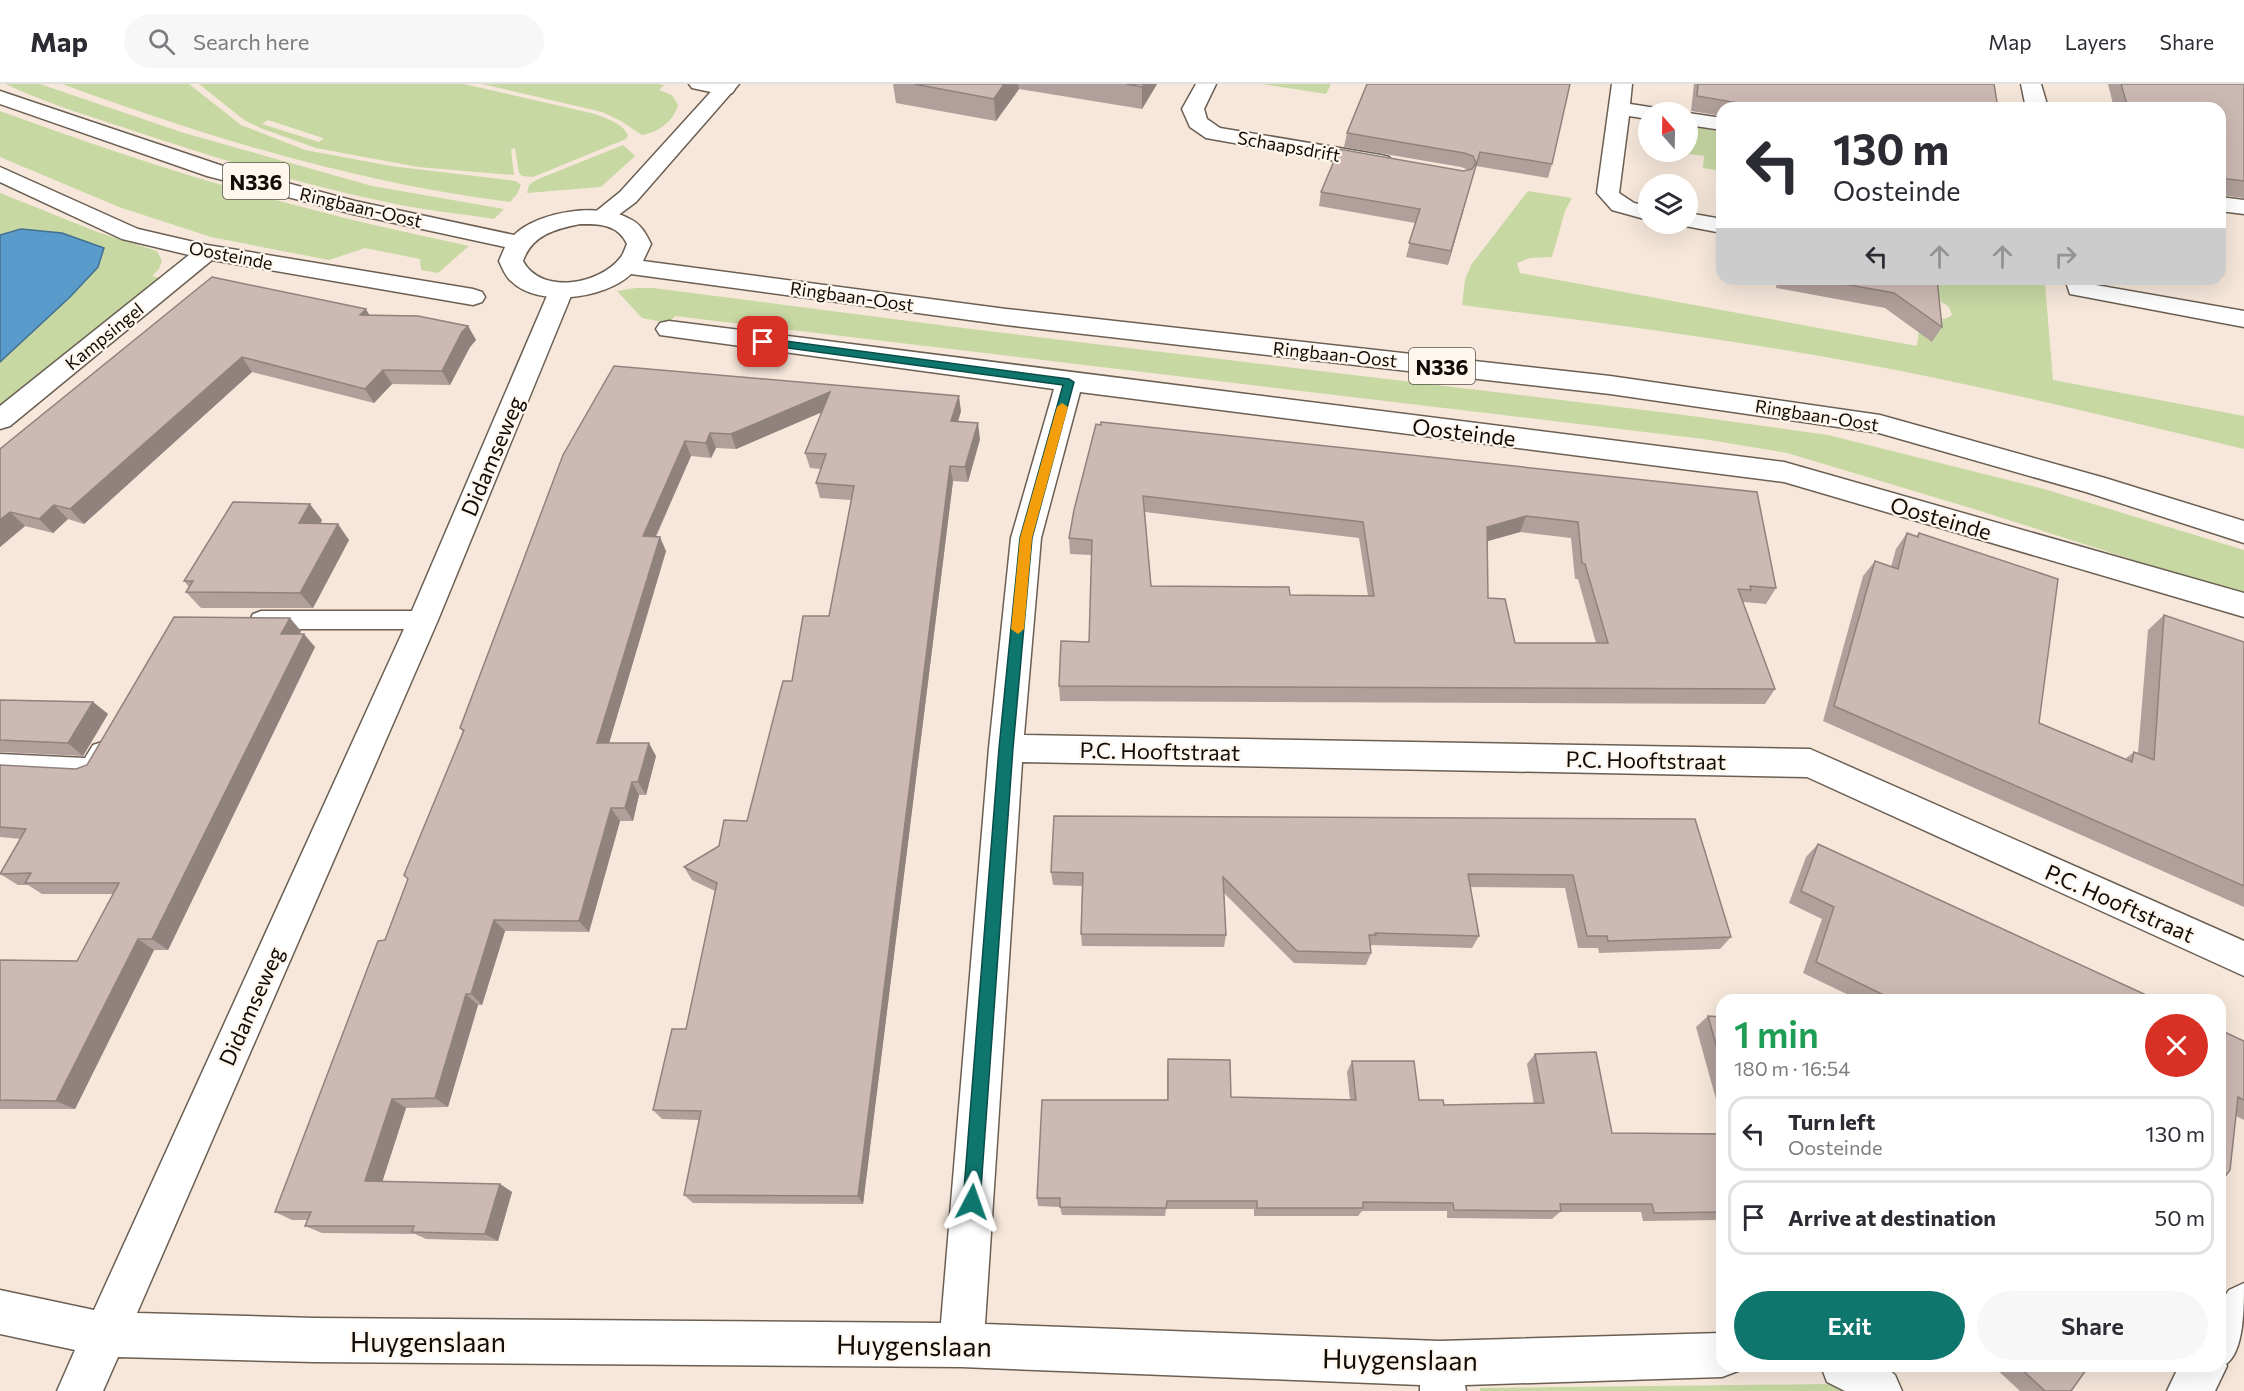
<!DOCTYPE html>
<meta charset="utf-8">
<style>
:root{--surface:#fff;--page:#f7f7f7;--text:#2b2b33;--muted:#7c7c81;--line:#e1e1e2;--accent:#0f766e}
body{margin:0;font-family:Commissioner,sans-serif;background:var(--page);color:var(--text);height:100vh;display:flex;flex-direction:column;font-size:22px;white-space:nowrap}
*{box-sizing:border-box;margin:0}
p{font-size:20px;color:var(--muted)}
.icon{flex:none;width:33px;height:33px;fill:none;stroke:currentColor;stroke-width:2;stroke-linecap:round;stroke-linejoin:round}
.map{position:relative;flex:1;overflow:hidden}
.panel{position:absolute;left:1716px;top:910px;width:510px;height:378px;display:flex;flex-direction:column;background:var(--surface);border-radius:18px;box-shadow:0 6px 24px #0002}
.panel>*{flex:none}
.banner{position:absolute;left:1716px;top:18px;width:510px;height:183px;border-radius:18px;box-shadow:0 6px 24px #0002;background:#fff;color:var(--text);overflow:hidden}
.needle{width:39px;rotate:340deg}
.tools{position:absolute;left:1638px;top:18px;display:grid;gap:12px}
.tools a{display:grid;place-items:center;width:60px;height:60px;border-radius:50%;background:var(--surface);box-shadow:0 6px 24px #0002;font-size:30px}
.pin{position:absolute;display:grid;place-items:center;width:51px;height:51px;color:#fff;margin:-26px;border-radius:12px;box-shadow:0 3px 9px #0006}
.me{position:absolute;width:66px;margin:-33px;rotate:4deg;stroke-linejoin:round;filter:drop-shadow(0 0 4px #0008)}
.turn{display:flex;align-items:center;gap:21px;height:126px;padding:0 18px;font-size:27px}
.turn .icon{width:78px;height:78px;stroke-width:2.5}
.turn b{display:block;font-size:42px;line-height:51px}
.lanes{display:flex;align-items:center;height:57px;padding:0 18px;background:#0003;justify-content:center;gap:30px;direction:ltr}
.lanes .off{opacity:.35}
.round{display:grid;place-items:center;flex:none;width:63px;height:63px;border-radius:32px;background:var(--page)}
.overview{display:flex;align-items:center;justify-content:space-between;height:102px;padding:0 18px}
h1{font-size:36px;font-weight:600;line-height:45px;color:#1e9e55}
.button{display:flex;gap:12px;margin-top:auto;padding:12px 18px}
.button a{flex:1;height:69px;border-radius:36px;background:var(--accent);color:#fff;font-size:24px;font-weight:600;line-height:69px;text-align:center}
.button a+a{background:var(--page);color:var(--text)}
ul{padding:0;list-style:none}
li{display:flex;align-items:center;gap:18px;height:75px;margin:0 12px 9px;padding:0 6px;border:3px solid var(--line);border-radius:18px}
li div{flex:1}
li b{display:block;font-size:22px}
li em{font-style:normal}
header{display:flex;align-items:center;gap:36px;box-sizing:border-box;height:84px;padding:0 30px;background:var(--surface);border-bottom:2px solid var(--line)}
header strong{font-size:28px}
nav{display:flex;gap:33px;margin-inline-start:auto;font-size:21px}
.search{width:420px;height:54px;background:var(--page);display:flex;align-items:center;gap:15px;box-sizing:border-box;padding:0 21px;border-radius:33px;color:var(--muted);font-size:22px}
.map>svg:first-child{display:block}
.green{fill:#c7d8a3;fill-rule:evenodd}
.water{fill:#599bca;stroke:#437090;stroke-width:1.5}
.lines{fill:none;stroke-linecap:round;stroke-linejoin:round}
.service-casing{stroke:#6b5f53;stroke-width:3}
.minor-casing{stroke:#6b5f53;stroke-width:3}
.tertiary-casing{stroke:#6b5f53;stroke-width:3}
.primary-casing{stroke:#6b5f53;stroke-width:3}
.service{fill:#fff;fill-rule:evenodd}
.minor{fill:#fff;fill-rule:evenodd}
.tertiary{fill:#fff;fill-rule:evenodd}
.primary{fill:#fff;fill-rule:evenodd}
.wall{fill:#b09f9a;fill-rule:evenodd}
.shaded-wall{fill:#90827d}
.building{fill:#cdb9b3;stroke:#90827d;stroke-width:1.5;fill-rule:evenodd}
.route{fill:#0f766e;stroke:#0a4d48;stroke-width:1.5}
.slow{fill:#f59e0b}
.labels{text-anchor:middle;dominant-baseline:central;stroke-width:4.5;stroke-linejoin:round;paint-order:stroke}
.far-street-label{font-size:18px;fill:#0f0b07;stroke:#fff6ee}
.shield{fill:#fff6ee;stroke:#57524c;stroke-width:1.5}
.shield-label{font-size:21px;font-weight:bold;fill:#0f0b07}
.street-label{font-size:22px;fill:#0f0b07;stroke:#fff6ee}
.near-street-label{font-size:27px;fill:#0f0b07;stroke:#fff6ee}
</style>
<header>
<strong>Map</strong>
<div class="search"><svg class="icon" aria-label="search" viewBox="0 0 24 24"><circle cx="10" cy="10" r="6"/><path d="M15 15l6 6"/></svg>Search here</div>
<nav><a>Map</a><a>Layers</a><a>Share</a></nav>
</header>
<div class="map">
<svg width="2244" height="1307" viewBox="0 0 2244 1307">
<rect width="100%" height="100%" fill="#f6e7da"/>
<g class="green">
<path d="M5,0h35l144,49 188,53 132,23 -10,10c-31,-5 -63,-8 -94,-14 -86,-17 -171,-43 -254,-70 -47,-16 -96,-30 -141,-51z"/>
<path d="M62,0h127l52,41 64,25 86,16 125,15 5,4 -4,9 -7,8c-153,-19 -303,-65 -448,-118z"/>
<path d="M199,0h265l127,29c13,4 31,10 37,22l-2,4 -93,38 -11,-1 -3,-3 -4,-25 -4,1 3,26 -96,-8 -102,-19 -53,-19 -19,-9zM268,36l55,18v1l-4,3 -57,-18z"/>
<path d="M482,0h176l6,1 -5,5 13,5 6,10c-4,16 -21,28 -36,30l-21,-14 -19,-9z"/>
<polygon points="1262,0 1331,0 1326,10"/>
<path d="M0,27c96,35 193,68 291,93 59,16 118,29 178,42l-31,27 -17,-3 -1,-11 -55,-11 -36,12 -118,-23 -92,-30 -119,-50z"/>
<polygon points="1688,42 1722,48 1722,87 1703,84 1704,72 1674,68 1688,68"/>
<polygon points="623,61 635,72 601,103 527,109 529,101 536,96"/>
<path d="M1528,107l44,7 -7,13 -13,46 -22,1 -13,5 3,10 397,73 4,-31 24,4 7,-4 -3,-8 -15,-10 -1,-18h90l22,5 8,96 191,36v33c-130,-31 -259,-63 -391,-87 -129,-24 -260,-40 -391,-57l3,-25 6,-15z"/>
<path d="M0,109l100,40 57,18 5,10 -3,8 -7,7 8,2 -160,126v-42l70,-65 28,-30 6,-19c-37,-13 -65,-24 -104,-13z"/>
<polygon points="636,204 653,204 963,244 1677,330 1828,351 2044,405 2244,466 2244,511 1974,425 1787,369 1703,355 675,232 669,239 642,234 617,207"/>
<polygon points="1835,1300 1842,1307 1480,1307 1480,1304"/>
</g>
<polygon class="water" points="21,145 62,149 104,164 98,183 70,213 0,278 0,151"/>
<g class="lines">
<g class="service-casing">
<g id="service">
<polygon points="261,527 423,527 431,530 434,536 431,542 423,545 261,545 253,542 250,536 253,530"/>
<polygon points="102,658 111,661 114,668 100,692 91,695 0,690 0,670 85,674 93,661"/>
</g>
</g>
<g class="minor-casing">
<g id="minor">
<polygon points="689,0 730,0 735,5 732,9 725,11 692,4"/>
<polygon points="1196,0 1216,0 1204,25 1207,35 1220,44 1381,71 1389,73 1392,78 1389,83 1381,85 1206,54 1190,43 1182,25"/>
<polygon points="1612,0 1632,0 1630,20 1656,24 1658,28 1648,28 1648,35 1629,32 1619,109 1634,119 1648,122 1648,136 1612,126 1597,109"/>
<polygon points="2021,0 2041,0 2048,24 2026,24"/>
<polygon points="1688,29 1722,34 1722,46 1688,41"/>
<polygon points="0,83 138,145 207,161 473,205 482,208 485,213 482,218 473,221 212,176 10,342 0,345 0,322 189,171 122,155 0,98"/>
<polygon points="2220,113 2244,116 2244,130 2220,127"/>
<polygon points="1688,129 1722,135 1722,149 1680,141 1688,140"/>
<polygon points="2065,195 2089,195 2090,200 2244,227 2244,243 2070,210"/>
<polygon points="561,200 570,202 573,207 438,536 137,1229 314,1234 941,1239 989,664 1011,454 1054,305 660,251 656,245 660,239 669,237 1784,378 2244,509 2244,533 1784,398 1080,308 1041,454 1024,651 1810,665 2244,857 2244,892 1807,693 1022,678 985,1240 1440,1257 1722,1249 1722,1282 1740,1282 1738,1287 1722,1293 1465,1301 1466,1307 1420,1307 1420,1301 961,1283 314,1278 118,1273 103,1307 57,1307 75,1266 0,1250 0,1206 94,1226 408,536 549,207 552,202"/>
<path d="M2244,1199c0,25 0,69 -18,81l1,2 -12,25h-48l12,-25h41v-63l9,-13z"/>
<polygon points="1821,1282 1885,1282 1895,1291 1902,1307 1845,1307 1827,1298"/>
</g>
</g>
<g class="tertiary-casing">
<polygon id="tertiary" points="718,0 739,0 636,118 609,138 601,140 593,138 589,133 620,108"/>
</g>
<g class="primary-casing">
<path id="primary" d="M0,7l223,75 132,35 159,34c25,-24 86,-33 116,-16 11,5 16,15 21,25l-8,17 363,48 604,67 270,39 225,63 139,43v22l-158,-51 -207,-59 -269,-39 -604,-69 -375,-51c-26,25 -93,34 -120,7 -6,-5 -9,-14 -12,-20l6,-14 -152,-33 -146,-38 -207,-72zM580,140c19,0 38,0 47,20 -2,4 -3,9 -6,13 -21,28 -80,38 -98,4 9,-26 32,-32 57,-37z"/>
</g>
<use href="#service" class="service"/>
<use href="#minor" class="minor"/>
<use href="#tertiary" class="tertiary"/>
<use href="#primary" class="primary"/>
</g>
<g class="wall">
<polygon points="893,0 1157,0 1142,25 1019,5 996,37 896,19"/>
<polygon points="1367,0 1552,80 1548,94 1476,82 1448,181 1406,173 1415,139 1319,122 1321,108 1469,86 1461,83 1344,63 1347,49"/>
<polygon points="1694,0 1994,0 1998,24 1722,24 1722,32 1691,27"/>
<polygon points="2108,0 2244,0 2244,114 2220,111 2220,24 2114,24"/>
<polygon points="212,193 369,231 468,242 476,256 470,263 450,301 392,300 374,319 252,288 84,440 68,435 53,449 25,442 0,463 0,365"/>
<polygon points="1777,195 1937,195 1942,243 1932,258 1885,224 1776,204"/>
<polygon points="614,282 961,327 958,338 980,355 968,398 953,397 863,1120 693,1119 684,1111 699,1036 662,1035 653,1026 686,945 715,807 692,796 684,783 719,762 747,737 792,597 829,532 851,416 820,414 816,399 821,385 810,384 805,369 822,328 736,365 716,364 711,374 691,372 656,453 666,467 609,659 656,672 646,711 639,711 633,737 620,737 589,848 505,847 482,921 478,921 448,1023 406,1024 382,1098 500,1100 512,1108 498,1157 426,1155 415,1150 322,1149 305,1142 308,1136 292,1136 275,1128 385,856 463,648 460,644"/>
<path d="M1096,340l661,68 19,96 -10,16 -22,-2 -1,1 32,86 -10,15 -705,-3 -1,-15 30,-44 3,-87 -22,-1 -1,-16zM1145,428l214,26 9,58 -78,-1 -139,-9zM1520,448l51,6 4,41h3l18,64h-81l-27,-45 -1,-57z"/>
<polygon points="322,436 320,440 349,456 313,524 201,524 186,508 189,503 184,497"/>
<polygon points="1907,449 1916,452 1919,449 2039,639 2125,675 2134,668 2138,669 2148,546 2164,531 2244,558 2244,823 1823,637 1863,492 1875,477 1891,483 1896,465"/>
<polygon points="301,547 300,550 315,563 168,866 154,866 75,1025 0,1025 0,876 77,877 113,810 42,810 28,801 18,801 0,790 21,755 0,753 0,681 76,685 87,681"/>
<polygon points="0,616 93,618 108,630 83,672 0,668"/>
<polygon points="1695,735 1731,853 1720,865 1599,869 1598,864 1578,864 1565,804 1470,803 1479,852 1472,864 1372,861 1370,863 1371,869 1366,881 1294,879 1224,809 1226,851 1224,863 1082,862 1081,850 1082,802 1053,801 1051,788"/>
<polygon points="1818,760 2157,916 1859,916 1803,889 1822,835 1789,819 1806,773"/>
<polygon points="1708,932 1722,933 1722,1037 1696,943"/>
<polygon points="2244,957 2244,1036 2236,1032"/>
<polygon points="1535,970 1612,1049 1722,1050 1722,1136 1643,1137 1641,1128 1560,1128 1552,1135 1447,1134 1447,1127 1362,1127 1358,1132 1254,1132 1254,1125 1166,1125 1165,1132 1062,1131 1060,1123 1038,1122 1037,1114 1167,1016 1167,986 1168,975 1231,1013 1350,1016 1347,988 1352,977 1419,1016 1444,1021 1534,1020 1527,980"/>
<polygon points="1993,1282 2089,1282 2071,1307 2020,1307"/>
</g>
<g class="shaded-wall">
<polygon points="1004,0 1018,0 1019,5 996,37 994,15"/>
<polygon points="1144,0 1157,0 1142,25 1142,3"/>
<polygon points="1480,68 1476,82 1448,181 1451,167"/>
<polygon points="366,225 374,239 360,231"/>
<polygon points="468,242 476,256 470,263 450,301 442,287 462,248"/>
<polygon points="242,273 252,288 84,440 70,425"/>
<polygon points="383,286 392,300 374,319 365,305"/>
<polygon points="830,308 834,323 736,365 731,350"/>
<polygon points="959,312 961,327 953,352 951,337"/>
<polygon points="978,339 980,355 968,398 965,383"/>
<polygon points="710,349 716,364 711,374 706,359"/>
<polygon points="685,357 691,372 649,467 643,452"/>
<polygon points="950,382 953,397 863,1120 858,1112"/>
<polygon points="310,420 322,436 312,455 299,439"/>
<polygon points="54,421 68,435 53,449 39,435"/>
<polygon points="10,428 25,442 0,463 0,436"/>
<polygon points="1526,432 1520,448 1481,459 1487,443"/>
<polygon points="338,440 349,456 313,524 300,509"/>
<polygon points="660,453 666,467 605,673 597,659"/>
<polygon points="290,534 301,547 293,563 281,550"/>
<polygon points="304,550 315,563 168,866 152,855"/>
<polygon points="93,618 108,630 83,672 68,659"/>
<polygon points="649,659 656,672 646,711 638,698"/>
<polygon points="632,698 639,711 633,737 625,724"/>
<polygon points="611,724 620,737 589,848 579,837"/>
<polygon points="494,836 505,847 482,921 471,910"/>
<polygon points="138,855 154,866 75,1025 56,1017"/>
<polygon points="466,910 478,921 448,1023 435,1014"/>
<polygon points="392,1015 406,1024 380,1105 365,1097"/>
<polygon points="500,1100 512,1108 498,1157 485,1150"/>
</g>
<g class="building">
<polygon points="914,0 1004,0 994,15"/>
<polygon points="1126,0 1144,0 1142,3"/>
<polygon points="1367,0 1570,0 1552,80 1480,68 1451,167 1409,159 1420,125 1321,108 1339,65 1463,87 1472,85 1476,79 1473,72 1464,69 1347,49"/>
<polygon points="1698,0 1994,0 1998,24 1768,24 1697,12"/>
<polygon points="2121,0 2244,0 2244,97 2220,94 2220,24 2128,24"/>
<polygon points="212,193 366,225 360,231 418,232 468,242 462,248 442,287 383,286 365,305 242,273 70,425 54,421 39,435 10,428 0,436 0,365"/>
<polygon points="1816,195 1937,195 1942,243 1894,209"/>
<polygon points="614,282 959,312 951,337 978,339 965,383 950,382 858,1112 684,1111 701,1027 653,1026 672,945 686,945 717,799 684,783 719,762 724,736 747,737 783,597 792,597 803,532 829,532 854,402 816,399 826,370 805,369 830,308 731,350 710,349 706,359 685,357 643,452 660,453 597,659 649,659 638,698 632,698 625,724 611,724 579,837 494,836 471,910 466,910 435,1014 392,1015 365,1097 500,1100 485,1150 412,1148 414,1142 305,1142 311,1128 275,1128 378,857 385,856 408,795 404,791 464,646 460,644 563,371"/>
<path d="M1101,338l656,70 19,96 -26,-2 1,4 -13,-1 37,100 -716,-3 2,-45 28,1 3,-102 -23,-2 5,-28 22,-86 5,1zM1143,412l220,26 11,74 -84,-1 -1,-8 -138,-1zM1526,432l52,6 4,41 3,1 23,79h-93l-10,-44 -17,-1 -1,-71z"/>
<polygon points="233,418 310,420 299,439 338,440 300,509 186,508 193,497 184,497"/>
<polygon points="1907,449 1918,453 1919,449 2058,495 2039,639 2132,678 2134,668 2154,676 2164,531 2244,558 2244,802 1834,622 1875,477 1898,485"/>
<polygon points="174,533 290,534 281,550 304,550 152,855 138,855 56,1017 0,1016 0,876 77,877 119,799 25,799 31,789 0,790 26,745 0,743 0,681 76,685 87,681"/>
<polygon points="0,616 93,618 68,659 0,656"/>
<polygon points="1054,732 1695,735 1731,853 1608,857 1607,852 1587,852 1573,791 1468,790 1479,852 1375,849 1376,851 1369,851 1371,869 1297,867 1223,793 1226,851 1081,850 1083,789 1051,788"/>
<polygon points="1818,760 2157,916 1894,916 1816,878 1834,823 1801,807"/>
<polygon points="1708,932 1722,933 1722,982"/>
<polygon points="2220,946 2244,957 2244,1016 2238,1013 2230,1086 2220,1099"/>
<polygon points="1596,968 1612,1049 1722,1050 1722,1128 1654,1129 1652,1120 1560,1120 1561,1127 1454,1126 1453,1119 1363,1118 1363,1124 1257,1124 1257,1117 1167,1117 1166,1124 1060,1123 1060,1114 1037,1114 1042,1016 1168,1016 1168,975 1230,976 1231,1013 1356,1016 1352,977 1414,977 1419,1016 1443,1016 1444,1021 1544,1019 1535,970"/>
<polygon points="2018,1282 2089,1282 2071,1307 2045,1307"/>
</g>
<polygon class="route" points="763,254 1069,295 1074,298 1032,454 1013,664 980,1118 978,1124 972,1126 966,1124 963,1118 999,664 1020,454 1063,301 759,260 757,258"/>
<polygon class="slow" points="1062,319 1068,323 1032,454 1024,545 1018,550 1011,545 1020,454 1057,323"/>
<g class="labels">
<g class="far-street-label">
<text transform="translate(1289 62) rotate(10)">Schaapsdrift</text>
<text transform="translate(361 123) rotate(13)">Ringbaan-Oost</text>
<text transform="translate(231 171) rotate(11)">Oosteinde</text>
<text transform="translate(852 212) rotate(8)">Ringbaan-Oost</text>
<text transform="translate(104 252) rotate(-39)">Kampsingel</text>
<text transform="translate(1335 270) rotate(6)">Ringbaan-Oost</text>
<text transform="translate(1817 331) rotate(9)">Ringbaan-Oost</text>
</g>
<g class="shield">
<rect x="223" y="79" width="66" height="36" rx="4.5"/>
<rect x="1409" y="264" width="66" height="36" rx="4.5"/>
</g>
<g class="shield-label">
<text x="256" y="97">N336</text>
<text x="1442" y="282">N336</text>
</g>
<g class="street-label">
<text transform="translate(1464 348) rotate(7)">Oosteinde</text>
<text transform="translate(492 372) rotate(-67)">Didamseweg</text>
<text transform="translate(1941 434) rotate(16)">Oosteinde</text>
<text transform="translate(1160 667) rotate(1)">P.C. Hooftstraat</text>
<text transform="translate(1646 676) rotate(1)">P.C. Hooftstraat</text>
<text transform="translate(2120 819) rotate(24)">P.C. Hooftstraat</text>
<text transform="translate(251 922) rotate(-66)">Didamseweg</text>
</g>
<g class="near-street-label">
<text x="428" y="1257">Huygenslaan</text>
<text transform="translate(914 1261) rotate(1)">Huygenslaan</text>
<text transform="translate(1400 1275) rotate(1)">Huygenslaan</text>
</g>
</g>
</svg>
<div class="tools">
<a><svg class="needle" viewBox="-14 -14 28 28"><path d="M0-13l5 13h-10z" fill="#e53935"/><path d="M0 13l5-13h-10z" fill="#7c7c81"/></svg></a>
<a><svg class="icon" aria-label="layers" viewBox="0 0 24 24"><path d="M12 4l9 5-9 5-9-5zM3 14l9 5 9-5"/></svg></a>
</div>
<div class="pin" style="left:763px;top:258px;background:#d93025"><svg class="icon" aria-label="arrive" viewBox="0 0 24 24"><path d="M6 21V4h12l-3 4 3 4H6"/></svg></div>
<svg class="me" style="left:972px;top:1118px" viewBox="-20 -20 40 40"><path d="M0-17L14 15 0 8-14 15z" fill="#0f766e" stroke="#fff" stroke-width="4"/></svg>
<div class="banner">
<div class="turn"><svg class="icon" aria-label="left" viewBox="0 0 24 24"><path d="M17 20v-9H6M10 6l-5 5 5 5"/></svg><div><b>130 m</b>Oosteinde</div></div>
<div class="lanes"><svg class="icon" aria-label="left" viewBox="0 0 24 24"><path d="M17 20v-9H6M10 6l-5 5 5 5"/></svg><svg class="icon off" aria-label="ahead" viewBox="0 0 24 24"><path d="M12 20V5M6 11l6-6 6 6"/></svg><svg class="icon off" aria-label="ahead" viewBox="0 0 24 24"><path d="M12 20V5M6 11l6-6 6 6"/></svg><svg class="icon off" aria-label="right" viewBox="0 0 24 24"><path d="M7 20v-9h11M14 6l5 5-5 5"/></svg></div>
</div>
<section class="panel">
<div class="overview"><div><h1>1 min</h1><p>180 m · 16:54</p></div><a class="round" style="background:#d93025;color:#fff"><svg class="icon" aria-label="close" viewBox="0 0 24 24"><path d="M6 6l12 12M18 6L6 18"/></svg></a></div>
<ul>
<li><svg class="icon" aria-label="left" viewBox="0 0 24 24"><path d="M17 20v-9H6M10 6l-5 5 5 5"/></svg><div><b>Turn left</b><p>Oosteinde</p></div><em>130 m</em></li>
<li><svg class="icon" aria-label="arrive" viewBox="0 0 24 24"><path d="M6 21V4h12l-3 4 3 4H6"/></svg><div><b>Arrive at destination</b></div><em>50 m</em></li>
</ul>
<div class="button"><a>Exit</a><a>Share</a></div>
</section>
</div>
